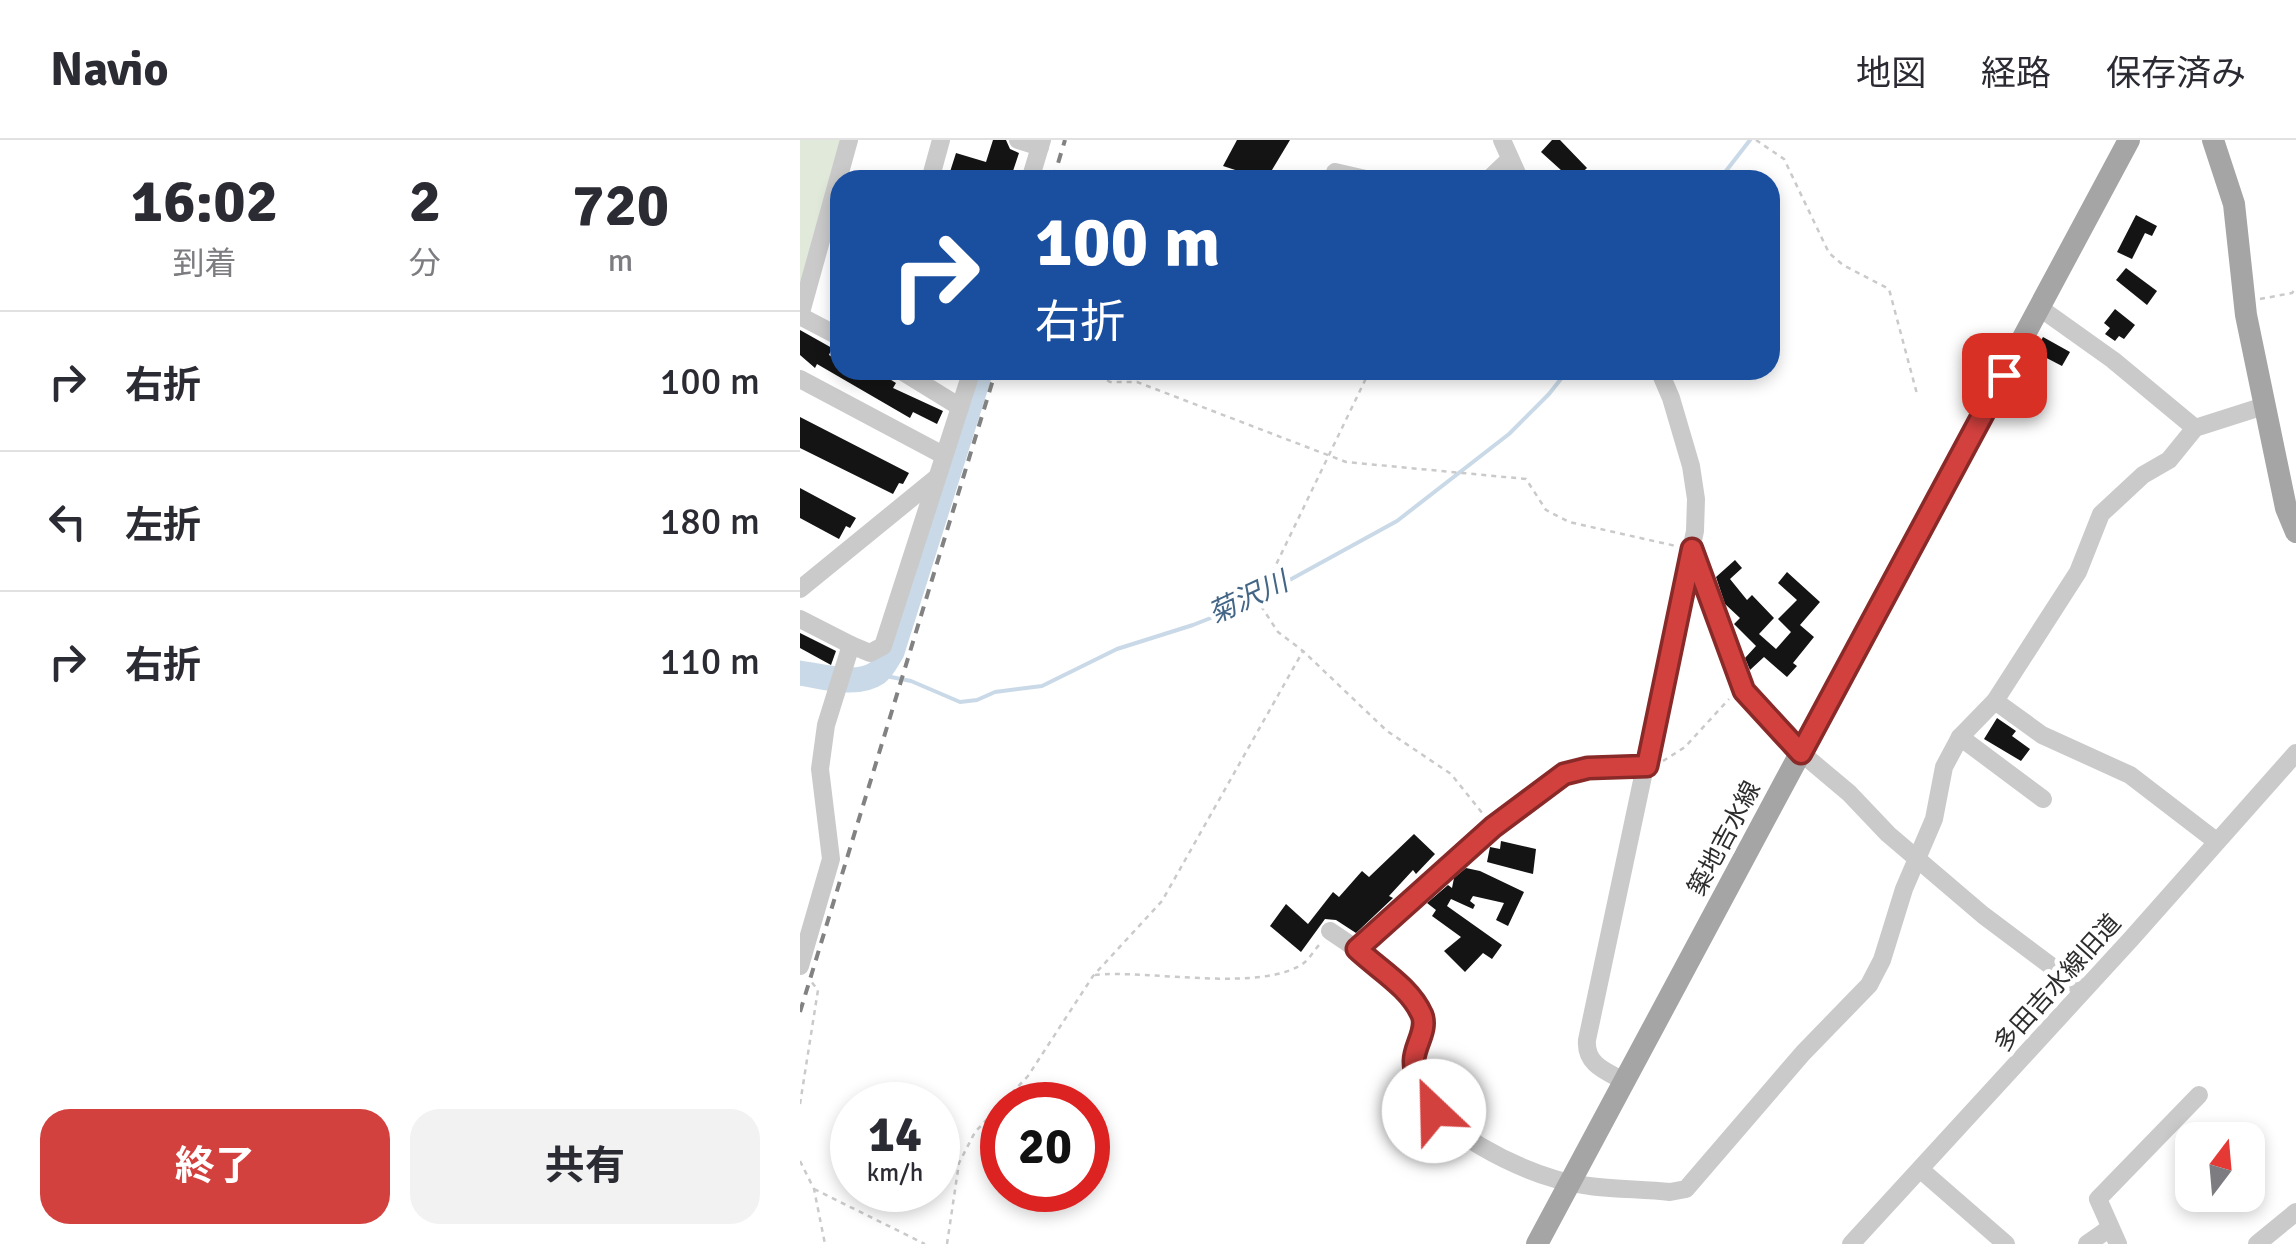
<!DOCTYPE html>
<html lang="ja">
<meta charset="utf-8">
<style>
:root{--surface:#fff;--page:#f2f2f3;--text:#2b2b33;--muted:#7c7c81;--line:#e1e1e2;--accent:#d3413f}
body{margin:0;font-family:Signika,"Noto Sans JP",sans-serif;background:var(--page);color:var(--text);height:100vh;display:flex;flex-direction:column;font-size:38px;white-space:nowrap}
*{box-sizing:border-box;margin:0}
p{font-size:32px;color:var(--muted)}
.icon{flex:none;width:55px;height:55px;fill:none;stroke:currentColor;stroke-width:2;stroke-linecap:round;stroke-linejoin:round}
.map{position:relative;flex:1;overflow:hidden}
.sheet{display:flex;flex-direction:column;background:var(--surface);width:800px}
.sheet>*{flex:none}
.hud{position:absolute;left:30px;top:30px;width:950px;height:210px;border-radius:30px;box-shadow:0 5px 15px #0003;background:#1a4fa0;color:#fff;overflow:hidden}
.needle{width:65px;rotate:16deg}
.fabs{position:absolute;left:1375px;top:982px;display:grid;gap:20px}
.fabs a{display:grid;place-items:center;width:90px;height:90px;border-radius:20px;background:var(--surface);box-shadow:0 5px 15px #0003;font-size:50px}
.speed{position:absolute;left:30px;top:942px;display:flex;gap:20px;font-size:50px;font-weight:700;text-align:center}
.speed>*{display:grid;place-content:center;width:130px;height:130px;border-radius:50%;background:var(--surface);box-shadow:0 5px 15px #0003;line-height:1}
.speed small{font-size:25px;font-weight:400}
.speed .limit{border:15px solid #d22;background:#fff;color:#111}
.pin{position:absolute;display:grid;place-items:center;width:85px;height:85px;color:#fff;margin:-42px;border-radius:20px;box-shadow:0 5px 15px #0006}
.me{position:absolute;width:110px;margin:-55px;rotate:336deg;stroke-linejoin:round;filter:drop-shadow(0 0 8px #0008)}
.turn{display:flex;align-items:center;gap:35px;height:210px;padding:0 40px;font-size:45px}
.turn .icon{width:130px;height:130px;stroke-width:2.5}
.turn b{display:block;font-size:70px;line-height:85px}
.eta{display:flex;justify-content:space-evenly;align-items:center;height:170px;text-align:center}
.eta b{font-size:60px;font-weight:700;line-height:70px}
.action{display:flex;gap:20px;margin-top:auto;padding:20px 40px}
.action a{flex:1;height:115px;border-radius:30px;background:var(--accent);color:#fff;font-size:40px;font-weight:700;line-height:115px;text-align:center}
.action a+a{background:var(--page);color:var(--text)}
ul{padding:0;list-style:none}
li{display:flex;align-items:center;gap:30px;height:140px;padding:0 40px;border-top:2px solid var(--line)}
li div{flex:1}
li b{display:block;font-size:38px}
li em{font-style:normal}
header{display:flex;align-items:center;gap:60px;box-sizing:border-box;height:140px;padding:0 50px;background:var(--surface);border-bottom:2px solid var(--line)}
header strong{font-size:48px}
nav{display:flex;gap:55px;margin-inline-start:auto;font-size:35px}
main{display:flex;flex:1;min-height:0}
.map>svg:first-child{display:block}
.green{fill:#e1e9db}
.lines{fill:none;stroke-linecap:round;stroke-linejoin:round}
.stream{stroke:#c9d9e7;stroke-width:4}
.river{stroke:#c9d9e7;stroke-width:25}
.building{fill:#141414}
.path{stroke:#cacaca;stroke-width:2.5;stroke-dasharray:5 5;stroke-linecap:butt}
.minor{stroke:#cacaca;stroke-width:18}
.major{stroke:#a5a5a5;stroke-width:22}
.rail{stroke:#828282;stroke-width:4;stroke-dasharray:10 8;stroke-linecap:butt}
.route-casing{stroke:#892a29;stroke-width:25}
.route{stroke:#d3413f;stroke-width:18}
.labels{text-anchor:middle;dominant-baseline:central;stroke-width:10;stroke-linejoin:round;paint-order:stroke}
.street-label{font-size:25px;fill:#2d2d2d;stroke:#fff}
.water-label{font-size:28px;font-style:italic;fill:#436686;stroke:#fff}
</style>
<header>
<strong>Navio</strong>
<nav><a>地図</a><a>経路</a><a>保存済み</a></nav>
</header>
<main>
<section class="sheet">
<div class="eta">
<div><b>16:02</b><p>到着</p></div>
<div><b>2</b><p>分</p></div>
<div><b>720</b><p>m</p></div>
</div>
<ul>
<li><svg class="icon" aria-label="right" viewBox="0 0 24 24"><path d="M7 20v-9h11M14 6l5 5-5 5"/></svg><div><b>右折</b></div><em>100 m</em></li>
<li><svg class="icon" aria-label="left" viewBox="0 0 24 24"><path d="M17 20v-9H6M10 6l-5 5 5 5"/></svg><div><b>左折</b></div><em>180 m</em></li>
<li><svg class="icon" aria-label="right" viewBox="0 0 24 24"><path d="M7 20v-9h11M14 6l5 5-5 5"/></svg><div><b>右折</b></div><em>110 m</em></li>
</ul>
<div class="action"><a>終了</a><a>共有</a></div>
</section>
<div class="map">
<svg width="1496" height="1104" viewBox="0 0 1496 1104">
<rect width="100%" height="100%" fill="#fff"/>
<polygon class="green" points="0,0 49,0 8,145 0,141"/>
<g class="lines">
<g class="stream">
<polyline points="919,40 950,0"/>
<polyline points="76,534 111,541 160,562 177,560 195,552 242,546 317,509 393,485 446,464 597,381 709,294 749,254 768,230"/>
</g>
<path class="river" d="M0,533c21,3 57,14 77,0 6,-4 11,-15 15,-21l89,-282"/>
</g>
<g class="building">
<polygon points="193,0 206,0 210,9 219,13 210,40 166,40 149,35 156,13 186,22"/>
<polygon points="437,0 490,0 466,40 423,26"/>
<polygon points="752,0 760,0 787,28 774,40 753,40 762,31 741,12"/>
<polygon points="1336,75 1357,86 1352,96 1345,93 1332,119 1317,112"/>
<polygon points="1326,128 1357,151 1347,165 1316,140"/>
<polygon points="1315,169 1335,185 1324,199 1319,196 1315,201 1305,194 1310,188 1304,183"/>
<polygon points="0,190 32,208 29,215 40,222 40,230 75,230 96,243 93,248 143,271 137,284 113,272 110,278 17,224 15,228 0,215"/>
<polygon points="1243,197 1270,212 1262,226 1235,212"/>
<polygon points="0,277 109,333 103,344 99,343 93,354 0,308"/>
<polygon points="0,348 56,378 50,388 46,386 39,399 0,378"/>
<polygon points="935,420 942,428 930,439 947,460 952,455 974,478 959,494 976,509 991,492 978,479 997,460 978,443 987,432 1020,462 1000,485 1014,497 993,523 997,526 987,537 964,517 950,530 945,518 956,506 934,484 940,478 925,464 916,437"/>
<polygon points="0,493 36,511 31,525 0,508"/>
<polygon points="1197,578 1216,591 1212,596 1230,609 1221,621 1184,599"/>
<polygon points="614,694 635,714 616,734 613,730 589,756 593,758 556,793 536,780 525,779 501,812 470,786 486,764 508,784 533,752 539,757 562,731 569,737"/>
<polygon points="701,701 736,709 733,734 687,722 690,707 700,709"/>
<polygon points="666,728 680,731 724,752 708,786 696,780 704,763 673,756 670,761 675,765 673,769 651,759 647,766 702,805 692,819 683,813 665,832 644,811 661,797 632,776 636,770 627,763 648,745 652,748 654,738"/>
</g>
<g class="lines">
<g class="path">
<polyline points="956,0 984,19 1029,113 1043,125 1089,149 1117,254"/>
<polyline points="1460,159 1492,153 1496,148"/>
<polyline points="290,230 310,242 337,242 546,322 726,339 746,370 769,382 876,406"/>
<polyline points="570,230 472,433 461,466 478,492 503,511 587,591 651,634 683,674"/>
<polyline points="863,621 885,607 929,559"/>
<path d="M295,835c51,-6 170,19 210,-13 5,-4 10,-13 15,-18"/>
<polyline points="0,964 18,850 10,840"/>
<polyline points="0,1021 14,1049 25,1104"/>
<polyline points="14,1049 125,1104"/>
<polyline points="147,1104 159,1023 175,992 228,936 293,836 362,761 503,511"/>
</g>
<g class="minor">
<polyline points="218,0 240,7"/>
<polyline points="702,0 720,40"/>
<polyline points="535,32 570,40"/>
<polyline points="130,40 141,0"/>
<polyline points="230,40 242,0"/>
<polyline points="688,40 709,20"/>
<polyline points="1240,168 1313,220 1395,288"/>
<polyline points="40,197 0,176 49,0"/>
<polyline points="100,230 160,267"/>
<polyline points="0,239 143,315"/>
<polyline points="894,414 944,551 999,611 1049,653 1088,694 1183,775 1283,850"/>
<polyline points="0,449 135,339"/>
<polyline points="0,479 51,505"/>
<polyline points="1195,561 1242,595 1330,635 1416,701"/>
<polyline points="1160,597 1243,659"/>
<path d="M530,791c23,15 97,66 94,96 -4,29 -16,33 -1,66 19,40 92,74 132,86 36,11 78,9 115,13l16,-3 117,-136 66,-68 13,-25 22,-71 30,-70 10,-52 16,-30 35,-36 83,-129 23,-58 42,-39 26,-15 26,-32 69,-22"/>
<polyline points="557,809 693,687 764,635 788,629 847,626"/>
<polyline points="0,826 31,719 20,629 26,585 51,505 70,513 83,506 172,230"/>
<path d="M824,941c-19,-10 -39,-17 -37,-41l108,-509 1,-32 -5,-33 -20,-68 -12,-28"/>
<polyline points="1121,1030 1206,1104"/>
<polyline points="1051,1104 1331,799 1496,613"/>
<polyline points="1287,1104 1310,1088"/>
<polyline points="1318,1104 1298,1059 1399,955"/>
<polyline points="1457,1104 1496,1072"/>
</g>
<g class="major">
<polyline points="1413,0 1434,64 1446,175 1486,368 1496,392"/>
<polyline points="737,1104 1329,0"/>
</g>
<g class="rail">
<polyline points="253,40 265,0"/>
<polyline points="0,872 196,230"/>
</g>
</g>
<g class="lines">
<g class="route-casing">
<path id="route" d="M634,971c-9,-14 -20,-33 -20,-50 0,-15 14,-31 8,-46 -12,-28 -44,-46 -65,-66l136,-122 71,-53 24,-6 59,-2 45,-217 52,142 57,62 203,-378"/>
</g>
<use href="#route" class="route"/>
</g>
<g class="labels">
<g class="street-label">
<text transform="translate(924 698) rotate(-62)">築地吉水線</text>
<text transform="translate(1257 843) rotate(-48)">多田吉水線旧道</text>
</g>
<g class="water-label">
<text transform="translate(448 458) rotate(-25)">菊沢川</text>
</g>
</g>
</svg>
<div class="fabs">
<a><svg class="needle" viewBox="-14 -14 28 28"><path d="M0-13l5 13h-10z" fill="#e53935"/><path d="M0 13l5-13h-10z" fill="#7c7c81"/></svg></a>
</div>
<div class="speed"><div>14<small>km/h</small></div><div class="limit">20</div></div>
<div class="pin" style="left:1204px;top:235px;background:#d93025"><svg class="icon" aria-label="arrive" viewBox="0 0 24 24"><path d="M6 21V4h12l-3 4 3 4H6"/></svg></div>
<svg class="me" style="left:634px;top:971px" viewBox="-20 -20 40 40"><circle r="19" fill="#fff"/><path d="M0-13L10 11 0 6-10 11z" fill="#d3413f"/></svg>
<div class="hud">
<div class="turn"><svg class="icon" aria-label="right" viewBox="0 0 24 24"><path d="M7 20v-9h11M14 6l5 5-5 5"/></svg><div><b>100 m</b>右折</div></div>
</div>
</div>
</main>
